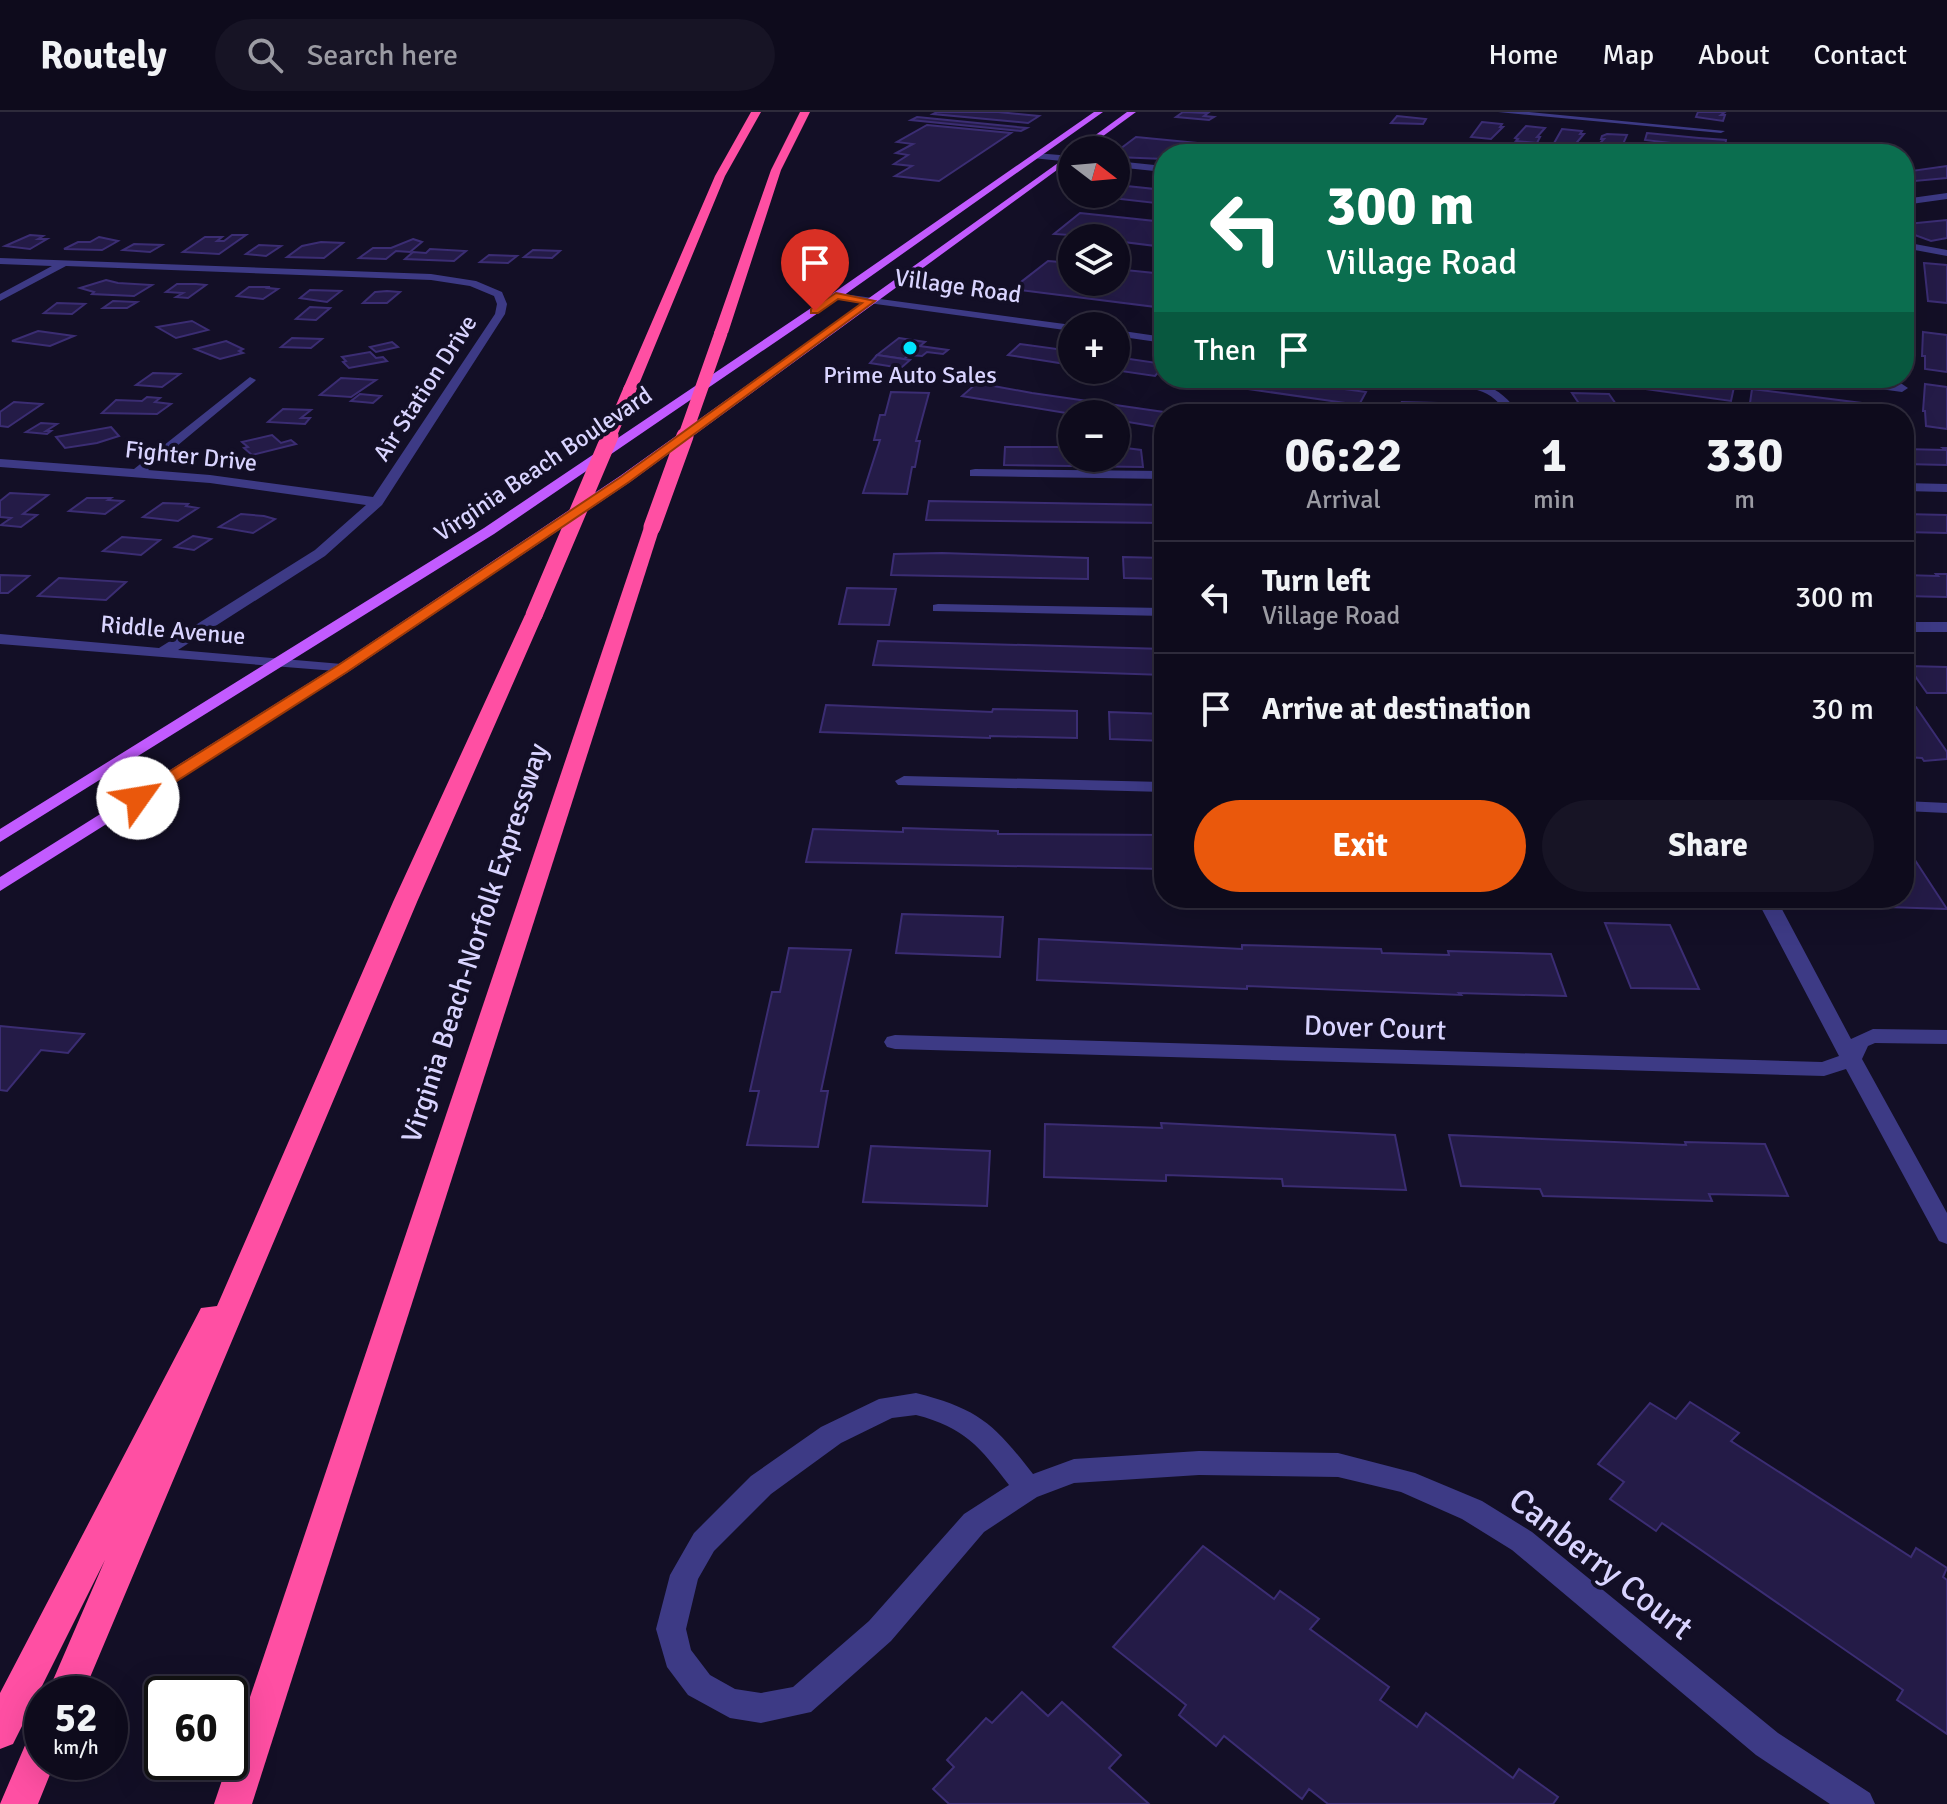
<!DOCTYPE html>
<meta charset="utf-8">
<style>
:root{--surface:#0e0b1c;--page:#171425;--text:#f1f3f6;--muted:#9b9ba3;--line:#2e2b3b;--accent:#ea580c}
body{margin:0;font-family:Signika,sans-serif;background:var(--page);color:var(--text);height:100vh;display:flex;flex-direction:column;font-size:30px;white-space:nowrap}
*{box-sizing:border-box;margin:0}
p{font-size:26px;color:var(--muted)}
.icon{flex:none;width:44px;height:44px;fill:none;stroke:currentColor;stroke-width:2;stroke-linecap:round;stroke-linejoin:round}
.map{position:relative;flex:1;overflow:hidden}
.panel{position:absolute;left:1154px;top:292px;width:760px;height:504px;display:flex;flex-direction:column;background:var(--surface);border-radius:32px;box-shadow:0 8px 32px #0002,0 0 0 2px var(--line)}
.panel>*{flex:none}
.top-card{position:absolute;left:1154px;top:32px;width:760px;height:244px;border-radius:32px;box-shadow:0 8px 32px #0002,0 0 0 2px var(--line);background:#0b6e4f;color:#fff;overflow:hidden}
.needle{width:52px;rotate:106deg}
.controls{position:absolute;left:1058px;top:24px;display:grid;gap:16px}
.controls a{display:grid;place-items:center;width:72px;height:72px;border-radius:50%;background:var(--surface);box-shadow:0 8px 32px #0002,0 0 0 2px var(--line);font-size:40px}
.speed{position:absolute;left:24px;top:1564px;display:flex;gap:16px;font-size:40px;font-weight:700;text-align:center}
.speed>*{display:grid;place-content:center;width:104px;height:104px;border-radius:50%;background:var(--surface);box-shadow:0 8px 32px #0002,0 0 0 2px var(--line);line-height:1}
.speed small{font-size:20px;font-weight:400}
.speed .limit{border:4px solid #111;border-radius:12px;background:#fff;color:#111}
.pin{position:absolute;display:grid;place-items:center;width:68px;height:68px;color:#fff;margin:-82px -34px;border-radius:50% 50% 50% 0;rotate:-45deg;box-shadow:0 0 8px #0007}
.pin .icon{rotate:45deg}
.me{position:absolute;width:88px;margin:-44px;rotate:58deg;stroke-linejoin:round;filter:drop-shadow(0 0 6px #0008)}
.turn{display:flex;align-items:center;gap:28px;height:168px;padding:0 40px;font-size:36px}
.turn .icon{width:104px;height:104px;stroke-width:2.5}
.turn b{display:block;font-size:56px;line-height:68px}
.then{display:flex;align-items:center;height:76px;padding:0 40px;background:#0003;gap:16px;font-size:30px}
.eta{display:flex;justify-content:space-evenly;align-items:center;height:136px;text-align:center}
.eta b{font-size:48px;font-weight:700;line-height:56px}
.action{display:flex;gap:16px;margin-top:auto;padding:16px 40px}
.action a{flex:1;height:92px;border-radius:48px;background:var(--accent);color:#fff;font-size:32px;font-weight:700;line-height:92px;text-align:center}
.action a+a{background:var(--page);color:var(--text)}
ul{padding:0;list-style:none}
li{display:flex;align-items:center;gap:24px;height:112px;padding:0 40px;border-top:2px solid var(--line)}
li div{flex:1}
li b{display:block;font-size:30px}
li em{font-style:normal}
header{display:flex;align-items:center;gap:48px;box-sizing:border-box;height:112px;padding:0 40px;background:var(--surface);border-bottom:2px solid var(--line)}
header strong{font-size:38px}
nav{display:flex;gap:44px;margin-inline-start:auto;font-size:28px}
.search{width:560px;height:72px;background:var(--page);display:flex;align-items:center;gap:20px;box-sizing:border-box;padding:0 28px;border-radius:44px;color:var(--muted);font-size:30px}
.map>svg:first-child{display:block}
.building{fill:#241b47;stroke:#3b2d73;stroke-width:2}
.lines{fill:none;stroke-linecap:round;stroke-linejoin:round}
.street{fill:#3d3a85;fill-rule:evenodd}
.primary{fill:#c25bff;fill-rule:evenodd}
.highway{fill:#ff4fa3;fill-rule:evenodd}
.highway-bridge-far1{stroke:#ff4fa3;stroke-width:13}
.highway-bridge{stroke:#ff4fa3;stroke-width:17}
.route{fill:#ea580c;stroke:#983908;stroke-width:2}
.poi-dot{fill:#00e5ff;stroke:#130f26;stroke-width:3}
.labels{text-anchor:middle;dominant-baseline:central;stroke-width:8;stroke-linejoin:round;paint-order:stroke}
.far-street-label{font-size:24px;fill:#d9d4ff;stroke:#130f26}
.far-poi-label{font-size:24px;fill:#d9d4ff;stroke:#130f26}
.street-label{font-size:28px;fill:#d9d4ff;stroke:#130f26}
.near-street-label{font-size:34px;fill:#d9d4ff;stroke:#130f26}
</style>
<header>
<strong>Routely</strong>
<div class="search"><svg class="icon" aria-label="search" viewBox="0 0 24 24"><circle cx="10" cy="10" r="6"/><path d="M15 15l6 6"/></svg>Search here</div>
<nav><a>Home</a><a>Map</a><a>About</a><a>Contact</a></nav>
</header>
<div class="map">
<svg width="1947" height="1692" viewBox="0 0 1947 1692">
<rect width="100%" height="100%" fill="#130f26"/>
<g class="building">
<polygon points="937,0 998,0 1039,4 1028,11 933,2"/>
<polygon points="1183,0 1208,1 1204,4 1214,5 1209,8 1176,5"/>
<polygon points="1698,0 1725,0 1721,3 1725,3 1723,9 1696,5"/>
<polygon points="1397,4 1426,7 1423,12 1391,11"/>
<polygon points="917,5 1027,16 1021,19 911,8"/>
<polygon points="1482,10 1502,12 1500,15 1503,15 1491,27 1471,25"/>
<polygon points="927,13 1011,21 939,69 895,64 912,54 894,52 908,43 896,41 913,32 897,30"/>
<polygon points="1526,14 1545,16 1537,25 1540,25 1537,31 1516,29 1518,27 1515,26"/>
<polygon points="1562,17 1582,19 1580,22 1584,22 1573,35 1553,33"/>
<polygon points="1647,21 1699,26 1726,28 1725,35 1671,31 1645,28"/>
<polygon points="1607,22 1627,23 1620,39 1599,37 1600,34 1597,34 1604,27 1601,27 1602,24"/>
<polygon points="1136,25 1311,42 1164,42 1164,47 1116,45 1116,40"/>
<polygon points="1642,36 1696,41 1705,42 1639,42"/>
<polygon points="1947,54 1947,66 1904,70 1904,60"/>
<polygon points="1117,73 1164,78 1164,92 1103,85 1116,82"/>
<polygon points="1080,101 1164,110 1164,135 1116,129 1116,126 1054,122"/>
<polygon points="1947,108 1947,126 1931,129 1904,119 1904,114 1911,113 1907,112"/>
<polygon points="30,123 43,124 38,127 47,127 30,137 5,134"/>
<polygon points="232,123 246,123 219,142 183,140 205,125 222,125 217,129 224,129"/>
<polygon points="99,125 118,129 102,138 64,137 78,130 90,130"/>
<polygon points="413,127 422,130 410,140 396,139 386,147 359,146 373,136 391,136"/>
<polygon points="321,130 343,131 324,146 287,145 302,134"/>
<polygon points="134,132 162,133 150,140 123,138"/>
<polygon points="259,133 281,134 266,144 246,142"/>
<polygon points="430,137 466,139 454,149 405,147 413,140 426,141"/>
<polygon points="533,138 560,139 552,146 524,145"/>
<polygon points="489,143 517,144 508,151 480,150"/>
<polygon points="1048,149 1072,151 1072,170 1116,170 1116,157 1164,162 1164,196 1012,177"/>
<polygon points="1924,151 1947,153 1947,191 1928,189"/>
<polygon points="106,168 118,171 152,173 134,184 92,182 94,180 80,176"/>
<polygon points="177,172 196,172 206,173 188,186 176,185 183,181 166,180"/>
<polygon points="249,175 270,175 268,176 278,177 263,187 237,184"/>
<polygon points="310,178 341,179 327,190 300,186"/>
<polygon points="375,180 387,179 400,180 387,191 363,191"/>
<polygon points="113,189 137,190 127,196 103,196"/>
<polygon points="57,191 85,192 72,202 44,201"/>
<polygon points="310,195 330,196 316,208 296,207"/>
<polygon points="192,209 208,218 176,226 157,215"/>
<polygon points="38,219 74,224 50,234 12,229"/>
<polygon points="1923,220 1947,223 1947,260 1925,257 1925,244 1922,244"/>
<polygon points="292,226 322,227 311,236 281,235"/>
<polygon points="899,226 925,230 920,234 948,238 943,242 927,240 922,244 909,243 904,247 877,243"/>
<polygon points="226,229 243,237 239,239 243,241 220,247 195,237"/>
<polygon points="392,230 398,235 376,240 370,235"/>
<polygon points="1020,232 1072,239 1072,253 1008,243"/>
<polygon points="370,240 376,246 383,245 387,249 349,256 343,250 346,249 342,245"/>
<polygon points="877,243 910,248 901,256 870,251"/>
<polygon points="1116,245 1164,252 1164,254 1155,264 1114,258"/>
<polygon points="153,261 180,262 162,275 136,273"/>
<polygon points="341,266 376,268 351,285 320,283"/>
<polygon points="1204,266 1265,266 1366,280 1359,293 1200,270"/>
<polygon points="1604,266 1676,266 1734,275 1731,289 1602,271"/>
<polygon points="977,271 1032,281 1178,302 1164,302 1164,316 1116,308 1116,302 1072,302 962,284"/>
<polygon points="1925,272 1947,275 1947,317 1926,314 1925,299 1923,299"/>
<polygon points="1752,277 1885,294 1886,302 1838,302 1750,291"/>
<polygon points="891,280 929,281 916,329 920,329 915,355 912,355 907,382 863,381 880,328 874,328 880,303 885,303"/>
<polygon points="1572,281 1609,282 1620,298 1625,298 1628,302 1586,302"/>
<polygon points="360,282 381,284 373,291 351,289"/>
<polygon points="147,285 160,286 155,290 171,292 157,302 102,301 116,288 142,289"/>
<polygon points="14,290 42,292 8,315 0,314 0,300"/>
<polygon points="1402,290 1438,291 1442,302 1405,302"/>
<polygon points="283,297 311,298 301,306 310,306 305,312 268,310"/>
<polygon points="41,311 57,312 46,319 51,319 47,322 26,320"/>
<polygon points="111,315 119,324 97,331 65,336 56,325"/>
<polygon points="272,323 281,331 291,328 296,332 252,343 244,336 248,335 242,330"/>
<polygon points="1005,335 1072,335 1072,346 1116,346 1116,336 1126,336 1141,338 1143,355 1004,353"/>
<polygon points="1943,336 1947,336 1947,353 1904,352 1904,337 1946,338"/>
<polygon points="10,381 48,383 23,402 37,403 21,415 1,413 11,406 0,405 0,389"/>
<polygon points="87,386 111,386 108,388 123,389 105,402 69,399"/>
<polygon points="929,389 1164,393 1164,411 926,408"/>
<polygon points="163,391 188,392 186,394 198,396 178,409 143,405"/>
<polygon points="241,402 264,404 275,407 253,421 219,415"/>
<polygon points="1904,402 1947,403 1947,421 1904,420"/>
<polygon points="193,424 211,427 194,438 175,435"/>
<polygon points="122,425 160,428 141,443 103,439"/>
<polygon points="942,441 1088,446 1088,467 891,463 894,442"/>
<polygon points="1123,445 1164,446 1164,467 1124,466"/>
<polygon points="1936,462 1947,462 1947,485 1904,484 1904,463 1938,464"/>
<polygon points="0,463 29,464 8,481 0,481"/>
<polygon points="59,466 126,470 106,488 38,484"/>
<polygon points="847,476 896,477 889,513 839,512"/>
<polygon points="878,529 1164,537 1164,563 873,553"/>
<polygon points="1908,554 1947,555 1947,581 1927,581"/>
<polygon points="826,593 992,600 993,597 1077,599 1077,626 990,624 990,626 820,620"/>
<polygon points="1904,595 1916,595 1947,640 1947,647 1924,649 1922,646 1905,645"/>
<polygon points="1109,600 1164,602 1164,629 1110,627"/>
<polygon points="903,716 998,719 998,722 1164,723 1164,757 806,750 813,717 903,720"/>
<polygon points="1904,739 1909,739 1947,797 1886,795 1880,786 1904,786"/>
<polygon points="902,802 1003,805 1000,845 896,841"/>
<polygon points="1605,811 1670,813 1699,877 1631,876"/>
<polygon points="1039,827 1242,837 1242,833 1381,837 1382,841 1449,843 1448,839 1551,842 1566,884 1459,881 1461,883 1247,874 1247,877 1037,868"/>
<polygon points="789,836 851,838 821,979 828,979 818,1035 747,1033 759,979 750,979 772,880 780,880"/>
<polygon points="0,914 84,922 68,941 41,938 7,979 0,978"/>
<polygon points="1161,1011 1395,1023 1406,1078 1283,1074 1282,1067 1166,1063 1166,1069 1044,1065 1045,1012 1162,1016"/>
<polygon points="1449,1023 1686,1033 1685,1030 1765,1032 1788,1084 1709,1082 1712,1089 1543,1084 1540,1077 1461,1074"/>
<polygon points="871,1034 990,1039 987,1094 863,1090"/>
<polygon points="1690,1290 1739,1321 1731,1329 1911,1445 1916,1436 1947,1456 1943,1465 1947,1468 1947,1622 1897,1588 1903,1578 1662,1411 1656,1419 1610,1387 1624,1370 1598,1352 1650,1291 1676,1307"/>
<polygon points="1203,1434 1274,1487 1280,1479 1319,1507 1310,1517 1389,1575 1380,1588 1417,1615 1426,1601 1513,1666 1519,1657 1558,1685 1553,1692 1328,1692 1309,1677 1302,1687 1224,1624 1216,1634 1179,1603 1186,1593 1113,1535"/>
<polygon points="1022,1580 1048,1604 1062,1590 1121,1643 1109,1656 1149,1692 949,1692 933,1677 954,1655 947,1648 986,1606 992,1611"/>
</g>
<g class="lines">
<g class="street">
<polygon points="1498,0 1529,0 1725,19 1721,21"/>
<polygon points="1767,30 1789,35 1789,42 1781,42 1782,38 1767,35 1763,42 1755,42 1758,31"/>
<polygon points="1035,41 1072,44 1072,50 1032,46"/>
<polygon points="1116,49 1164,54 1164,60 1116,55"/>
<polygon points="1947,81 1947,87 1904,93 1904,87"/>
<polygon points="1904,130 1947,138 1947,144 1904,136"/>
<polygon points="0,146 431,162 476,169 502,180 507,192 505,202 382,393 325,444 178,538 342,552 350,557 348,560 0,532 0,522 159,536 315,438 366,393 210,371 0,355 0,347 134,357 250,265 256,268 254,270 148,358 210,363 373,385 495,202 497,192 494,184 470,174 431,168 66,154 0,189 0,182 52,154 0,152"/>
<polygon points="836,181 1072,213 1076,214 1072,214 1072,219 832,186 831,184"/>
<polygon points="1116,218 1164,225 1164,231 1116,224"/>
<path d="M1439,266c34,0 61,6 80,36h-12c-20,-33 -44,-21 -68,-36z"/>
<polygon points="1815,266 1849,266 1902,272 1908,276 1902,280 1821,269"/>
<polygon points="975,357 1164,359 1164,367 970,364 970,358"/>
<polygon points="1904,371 1947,372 1947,380 1904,379"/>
<polygon points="938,492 1164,496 1164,504 933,499 933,493"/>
<rect x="1904" y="510" width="43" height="10"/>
<polygon points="904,664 1164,670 1164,680 898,673 895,669"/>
<polygon points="1904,689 1947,691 1947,701 1904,699"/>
<polygon points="1756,786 1776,786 1851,927 1873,917 1947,918 1947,932 1875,931 1868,934 1862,947 1947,1101 1947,1132 1939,1129 1846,957 1824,964 895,937 887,935 884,930 887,925 895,923 1822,950 1839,944"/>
<path d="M916,1281c63,16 78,31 117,81l41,-15 125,-8 139,2 77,20 67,28 50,31 246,201 92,60 5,11h-45l-74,-49 -244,-205 -50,-31 -61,-27 -63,-15 -139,-2 -125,8 -37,14 -53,35 -93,109 -80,71 -50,11 -31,-5 -42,-23 -21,-28 -11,-38 14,-54 24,-42 57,-57 70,-49 58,-28zM916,1303c48,12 64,32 93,70l-45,29 -95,107 -76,66 -32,6 -26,-4 -25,-14 -19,-25 -5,-21 12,-50 16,-28 57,-57 70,-51 51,-25z"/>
</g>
<g class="primary">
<polygon points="1094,0 1103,0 840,186 494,422 0,730 0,717 484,416 832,182"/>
<polygon points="1127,0 1136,0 1084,38 1075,38"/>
<polygon points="1072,41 1072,47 630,370 348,560 0,779 0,765 336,554 620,364"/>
</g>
<g class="highway">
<polygon points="751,0 761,0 725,64 637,277 630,281 625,280 623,277 715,64"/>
<polygon points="800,0 810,0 781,58 728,221 716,224 714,221 771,58"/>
<polygon points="652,410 660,415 252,1692 214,1692 644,415"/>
<polygon points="534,498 543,503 417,790 83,1582 47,1582 105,1448 13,1632 0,1637 0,1581 201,1196 217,1194 393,790 525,503"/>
<polygon points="42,1618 42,1650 55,1650 38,1692 0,1692 29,1624"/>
</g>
<g class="highway-bridge-far1">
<polyline points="609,326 630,277"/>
<polyline points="684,326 721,221"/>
</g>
<g class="highway-bridge">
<polyline points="652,415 685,324"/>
<polyline points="534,503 610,324"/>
</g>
</g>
<polygon class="route" points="836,181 875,189 629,370 347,560 144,690 132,690 132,683 337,554 621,365 862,191 838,187 818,201 811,201 811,197"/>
<circle class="poi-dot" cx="910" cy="236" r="8"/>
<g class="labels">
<g class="far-street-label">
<text transform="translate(958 174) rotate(8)">Village Road</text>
<text transform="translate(425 276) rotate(-57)">Air Station Drive</text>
<text transform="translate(191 344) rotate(6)">Fighter Drive</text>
<text transform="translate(543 352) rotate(-34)">Virginia Beach Boulevard</text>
<text transform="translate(173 518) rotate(5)">Riddle Avenue</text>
</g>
<g class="far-poi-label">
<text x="910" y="263">Prime Auto Sales</text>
</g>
<g class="street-label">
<text transform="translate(475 831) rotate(-72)">Virginia Beach-Norfolk Expressway</text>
<text transform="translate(1375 916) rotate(2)">Dover Court</text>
</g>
<g class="near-street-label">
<text transform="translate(1601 1452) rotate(38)">Canberry Court</text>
</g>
</g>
</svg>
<div class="controls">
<a><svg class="needle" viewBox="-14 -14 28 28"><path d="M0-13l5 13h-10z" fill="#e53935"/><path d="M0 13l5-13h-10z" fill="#9b9ba3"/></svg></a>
<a><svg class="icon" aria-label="layers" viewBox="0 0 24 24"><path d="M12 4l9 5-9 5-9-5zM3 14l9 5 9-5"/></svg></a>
<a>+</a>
<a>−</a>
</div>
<div class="speed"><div>52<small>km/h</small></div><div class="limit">60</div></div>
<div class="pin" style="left:815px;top:199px;background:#d93025"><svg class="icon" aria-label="arrive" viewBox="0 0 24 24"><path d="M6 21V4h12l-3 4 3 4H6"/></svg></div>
<svg class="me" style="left:138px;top:686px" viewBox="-20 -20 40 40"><circle r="19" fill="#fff"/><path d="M0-13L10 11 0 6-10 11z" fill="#ea580c"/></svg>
<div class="top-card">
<div class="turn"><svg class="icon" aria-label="left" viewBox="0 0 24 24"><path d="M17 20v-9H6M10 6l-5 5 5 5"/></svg><div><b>300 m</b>Village Road</div></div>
<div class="then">Then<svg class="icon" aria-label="arrive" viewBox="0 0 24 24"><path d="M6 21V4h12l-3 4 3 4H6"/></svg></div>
</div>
<section class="panel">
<div class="eta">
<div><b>06:22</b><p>Arrival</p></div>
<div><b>1</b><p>min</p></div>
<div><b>330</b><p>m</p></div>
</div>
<ul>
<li><svg class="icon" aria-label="left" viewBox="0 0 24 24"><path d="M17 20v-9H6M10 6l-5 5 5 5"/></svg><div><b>Turn left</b><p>Village Road</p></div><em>300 m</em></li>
<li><svg class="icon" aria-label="arrive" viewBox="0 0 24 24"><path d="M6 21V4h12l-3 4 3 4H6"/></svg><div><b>Arrive at destination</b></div><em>30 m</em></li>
</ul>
<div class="action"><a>Exit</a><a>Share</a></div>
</section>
</div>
